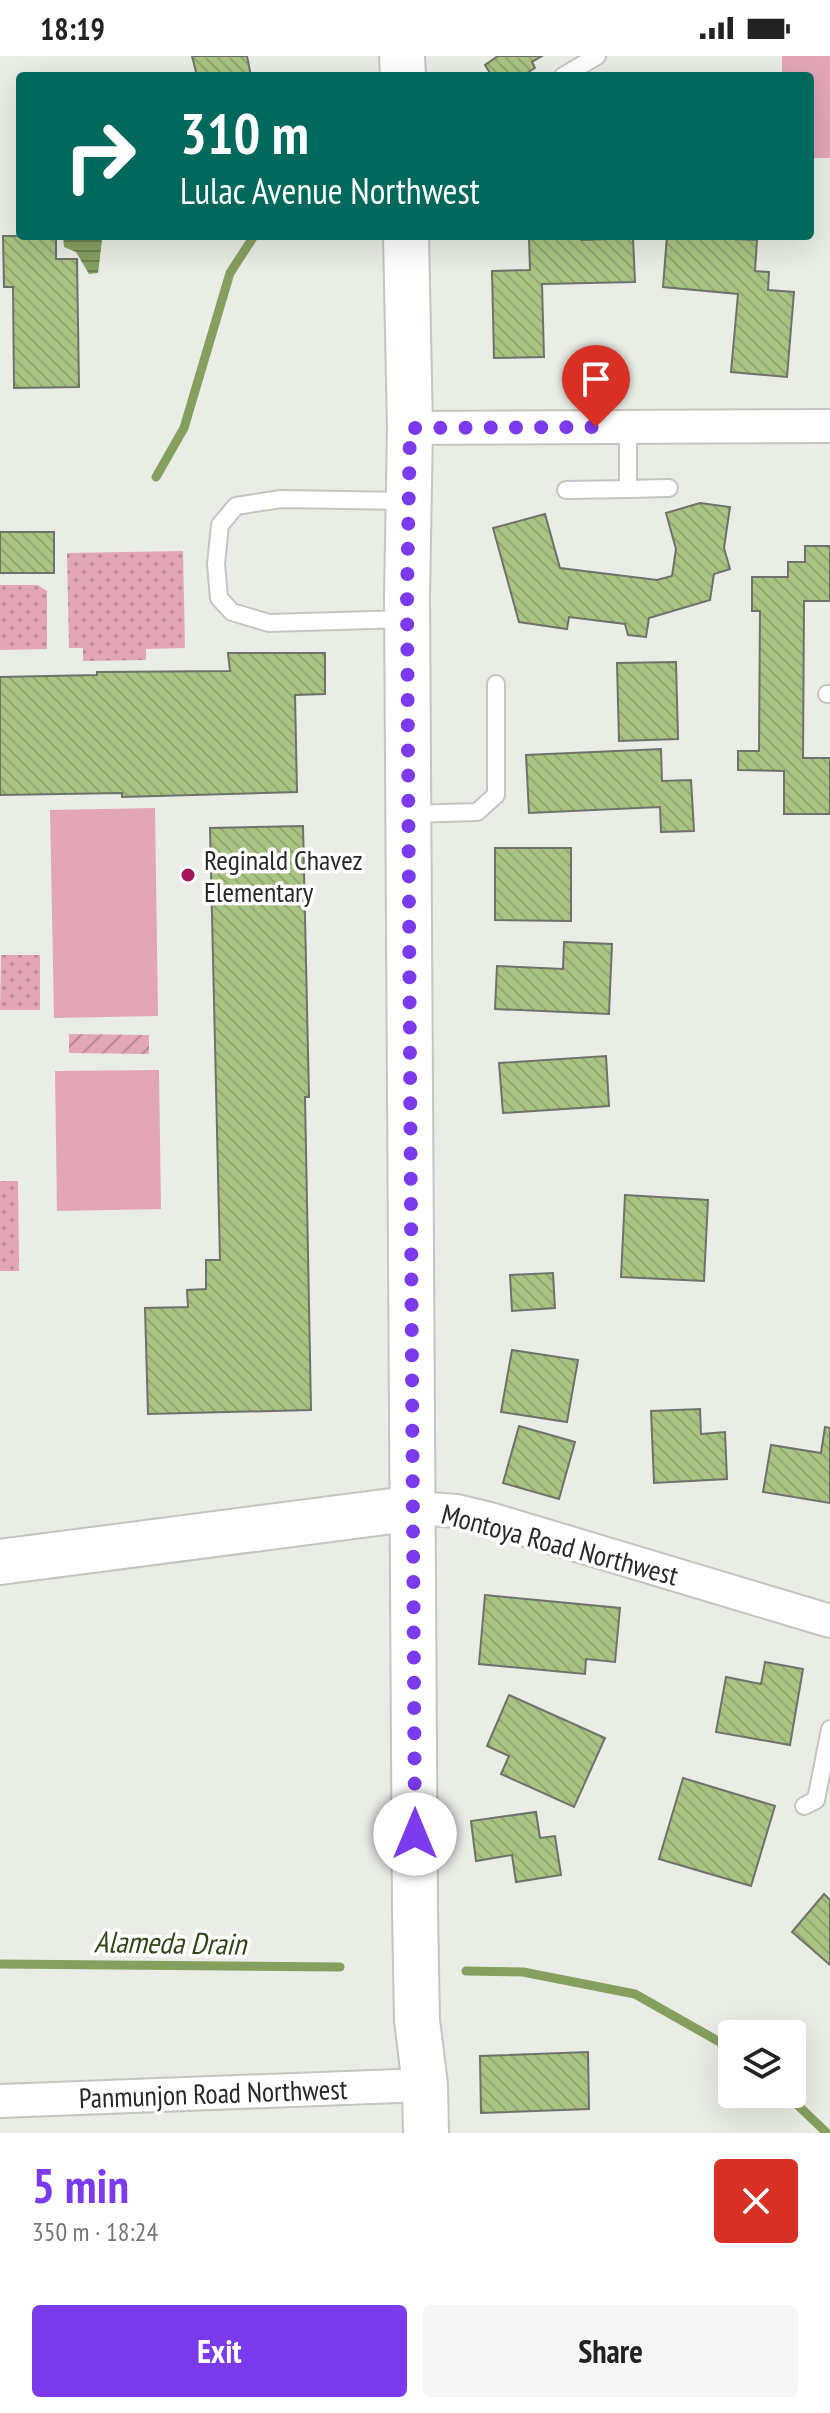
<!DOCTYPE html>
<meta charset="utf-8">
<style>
:root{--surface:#fff;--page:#f6f6f6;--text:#222;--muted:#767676;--accent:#7c3aed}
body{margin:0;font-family:"PT Sans Narrow",sans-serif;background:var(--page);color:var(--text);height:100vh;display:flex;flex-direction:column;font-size:30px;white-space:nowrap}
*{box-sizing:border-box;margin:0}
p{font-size:26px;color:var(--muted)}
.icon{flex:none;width:44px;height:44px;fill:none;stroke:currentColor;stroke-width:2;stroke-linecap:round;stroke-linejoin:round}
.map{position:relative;height:2077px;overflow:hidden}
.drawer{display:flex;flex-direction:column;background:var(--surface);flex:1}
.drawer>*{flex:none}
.guide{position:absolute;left:16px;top:16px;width:798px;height:168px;border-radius:8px;box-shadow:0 8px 32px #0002;background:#00695c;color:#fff;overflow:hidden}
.fabs{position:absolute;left:718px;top:1964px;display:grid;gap:16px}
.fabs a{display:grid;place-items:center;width:88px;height:88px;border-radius:8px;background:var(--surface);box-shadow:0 8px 32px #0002;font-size:40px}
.pin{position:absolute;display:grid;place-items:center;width:68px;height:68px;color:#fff;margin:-82px -34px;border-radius:50% 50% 50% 0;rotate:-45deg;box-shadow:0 0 8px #0007}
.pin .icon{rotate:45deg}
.me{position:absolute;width:88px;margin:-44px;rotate:0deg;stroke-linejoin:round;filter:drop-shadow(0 0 6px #0008)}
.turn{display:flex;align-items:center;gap:28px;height:168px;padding:0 32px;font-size:36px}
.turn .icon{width:104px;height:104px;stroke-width:2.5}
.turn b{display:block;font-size:56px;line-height:68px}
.round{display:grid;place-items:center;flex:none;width:84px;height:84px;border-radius:8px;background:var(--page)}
.summary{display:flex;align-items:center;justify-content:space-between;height:136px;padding:0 32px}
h1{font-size:48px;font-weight:700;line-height:60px;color:var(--accent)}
.action{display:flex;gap:16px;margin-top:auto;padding:16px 32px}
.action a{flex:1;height:92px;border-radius:8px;background:var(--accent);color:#fff;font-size:32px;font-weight:700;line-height:92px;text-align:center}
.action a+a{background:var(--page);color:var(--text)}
.status{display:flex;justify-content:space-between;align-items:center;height:56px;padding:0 40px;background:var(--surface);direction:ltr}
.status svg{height:22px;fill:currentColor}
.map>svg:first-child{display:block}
.grass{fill:#e3a6b8}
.park{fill:url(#park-dots)}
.garden{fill:url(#garden-furrows)}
.water{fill:url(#water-rules)}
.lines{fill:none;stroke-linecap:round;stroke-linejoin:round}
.stream{stroke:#859f5f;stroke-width:9}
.building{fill:url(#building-back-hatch);stroke:#6f726b;stroke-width:2}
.lane-casing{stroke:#c2c6be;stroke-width:20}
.street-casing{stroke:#c2c6be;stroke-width:36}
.secondary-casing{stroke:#c2c6be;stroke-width:48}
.lane{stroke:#fff;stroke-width:16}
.street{stroke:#fff;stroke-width:32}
.secondary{stroke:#fff;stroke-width:44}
.route{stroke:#7c3aed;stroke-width:14;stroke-dasharray:0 25.2}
.poi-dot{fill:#a31459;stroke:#fff;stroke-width:3}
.labels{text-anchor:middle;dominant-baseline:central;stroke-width:7;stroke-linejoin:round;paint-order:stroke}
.poi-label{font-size:28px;fill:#282926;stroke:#fff;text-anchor:start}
.street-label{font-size:28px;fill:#282926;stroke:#fff}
.water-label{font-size:30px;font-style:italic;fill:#344616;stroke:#fff}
</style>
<div class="status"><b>18:19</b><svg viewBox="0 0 49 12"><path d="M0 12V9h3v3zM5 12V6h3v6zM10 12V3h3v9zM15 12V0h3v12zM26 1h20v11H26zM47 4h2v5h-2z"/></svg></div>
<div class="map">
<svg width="830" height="2077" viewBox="0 0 830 2077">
<defs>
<pattern id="park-dots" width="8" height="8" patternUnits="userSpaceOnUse" patternTransform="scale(2)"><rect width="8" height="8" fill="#e3a6b8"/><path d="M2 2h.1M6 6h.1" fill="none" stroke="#b88795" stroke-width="1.8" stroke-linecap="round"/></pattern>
<pattern id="garden-furrows" width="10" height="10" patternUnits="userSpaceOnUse" patternTransform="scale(2)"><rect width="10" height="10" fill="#e3a6b8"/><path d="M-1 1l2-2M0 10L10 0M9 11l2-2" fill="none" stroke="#b88795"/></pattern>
<pattern id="water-rules" width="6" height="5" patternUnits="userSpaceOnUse" patternTransform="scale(2)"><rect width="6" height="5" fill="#859f5f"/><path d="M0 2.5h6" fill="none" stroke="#6d824e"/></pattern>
<pattern id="building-back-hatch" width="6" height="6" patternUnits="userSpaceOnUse" patternTransform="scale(2)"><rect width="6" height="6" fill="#a9c482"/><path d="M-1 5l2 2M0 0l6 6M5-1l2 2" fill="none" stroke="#91a870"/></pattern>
</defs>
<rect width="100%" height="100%" fill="#e9ede5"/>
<g class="grass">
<polygon points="782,0 830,0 830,102 810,102 810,20 782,20"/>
<polygon points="155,752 158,960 54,962 50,754"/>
<polygon points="159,1014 161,1153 57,1155 55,1015"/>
</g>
<g class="park">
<polygon points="183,495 185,592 146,593 146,604 83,605 83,592 69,592 67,497"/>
<polygon points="38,529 47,535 47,593 0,594 0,529"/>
<polygon points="1,899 40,899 40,954 0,954"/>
<polygon points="18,1125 19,1215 0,1215 0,1125"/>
</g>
<polygon class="garden" points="69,978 149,979 149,998 69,997"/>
<polygon class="water" points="63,180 98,180 102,185 98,217 89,218 76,196 64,191"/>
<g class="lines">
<g class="stream">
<polyline points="156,421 184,372 230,217 254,180"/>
<polyline points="0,1908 340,1911"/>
<polyline points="466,1915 523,1916 635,1938 732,1993"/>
<polyline points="786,2038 827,2077"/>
</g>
</g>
<g class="building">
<polygon points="192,0 247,0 251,20 197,20"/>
<polygon points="498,0 542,0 532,6 535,12 522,20 492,20 485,9"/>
<polygon points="3,180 56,180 56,203 77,203 79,331 14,332 13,231 4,231"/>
<polygon points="582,180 582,184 633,182 635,226 542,228 544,301 494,302 492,215 530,214 529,182"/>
<polygon points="667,180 757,184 755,215 769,216 768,234 794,236 787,321 731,316 738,238 663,231"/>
<polygon points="700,447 730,451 724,492 730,513 714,518 710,544 649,562 646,581 628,579 625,568 569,561 567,573 519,566 493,472 545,458 560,512 657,524 672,520 676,493 666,457"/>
<rect x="0" y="476" width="54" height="41"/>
<polygon points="805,490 830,490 830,545 804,545 803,702 830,702 830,758 784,758 784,715 738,714 738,695 759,695 760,555 752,555 752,521 788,521 788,506 805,506"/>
<polygon points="228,597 325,597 325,638 295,639 297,736 122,741 122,737 0,739 0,621 97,619 97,616 230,615"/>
<polygon points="676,606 678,683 619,685 617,607"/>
<polygon points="661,693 662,725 691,724 694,775 661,776 660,751 529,757 526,699"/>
<polygon points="303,770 309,1041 305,1041 311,1354 148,1358 145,1252 188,1251 187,1234 206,1233 206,1204 220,1204 210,772"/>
<polygon points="495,792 571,792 571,865 495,864"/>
<polygon points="564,886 612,888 609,958 495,953 497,910 563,913"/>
<polygon points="606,1000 609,1050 503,1057 499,1007"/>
<polygon points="625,1139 708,1144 704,1225 621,1221"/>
<polygon points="553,1217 555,1252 512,1255 510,1219"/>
<polygon points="512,1294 578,1304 567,1366 501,1356"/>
<polygon points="700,1353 701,1378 725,1376 727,1423 654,1427 651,1355"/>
<polygon points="519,1370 575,1386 559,1443 503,1427"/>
<polygon points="825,1371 830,1372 830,1447 763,1436 771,1389 821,1397"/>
<polygon points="485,1539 620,1552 615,1606 586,1603 585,1618 479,1608"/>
<polygon points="765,1606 803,1613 790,1689 716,1676 726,1621 761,1628"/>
<polygon points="509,1639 605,1682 574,1751 501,1718 509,1700 487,1690"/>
<polygon points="683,1722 775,1750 751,1830 659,1803"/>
<polygon points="536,1756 540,1782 555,1780 561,1819 516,1826 512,1799 476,1805 471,1765"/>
<polygon points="824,1838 830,1844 830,1909 792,1876"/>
<polygon points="588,1996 589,2053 481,2057 480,2000"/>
</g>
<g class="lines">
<g class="lane-casing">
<g id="lane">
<polyline points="563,20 597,0"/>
<polyline points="628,433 669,432"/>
<polyline points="566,434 628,433 628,371"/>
<polyline points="406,563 269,567 232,556 219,542 216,508 220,469 236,450 281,443 407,445"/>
<polyline points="827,638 830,638"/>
<polyline points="411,758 477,756 496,739 496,628"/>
<polyline points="804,1750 816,1744 830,1673"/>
</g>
</g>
<g class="street-casing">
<g id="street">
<polyline points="410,372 830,370"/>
<polyline points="415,1452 457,1455 490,1463 830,1565"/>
<polyline points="0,2045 425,2029"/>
</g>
</g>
<g class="secondary-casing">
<g id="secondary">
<polyline points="402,0 403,20"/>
<polyline points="406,180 410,372 407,540 415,1856 417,1964 425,2029 426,2077"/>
<polyline points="0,1506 415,1452"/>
</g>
</g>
<use href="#lane" class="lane"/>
<use href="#street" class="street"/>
<use href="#secondary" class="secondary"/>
</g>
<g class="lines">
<polyline class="route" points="415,1778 407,540 410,372 596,371"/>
</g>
<circle class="poi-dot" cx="188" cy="819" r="8"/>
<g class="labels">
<g class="poi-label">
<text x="204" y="803">Reginald Chavez<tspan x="204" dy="32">Elementary</tspan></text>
</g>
<g class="street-label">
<text transform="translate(560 1488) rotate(15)">Montoya Road Northwest</text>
<text transform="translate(213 2037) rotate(-2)">Panmunjon Road Northwest</text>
</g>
<g class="water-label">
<text transform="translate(170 1886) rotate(1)">Alameda Drain</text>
</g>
</g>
</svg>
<div class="fabs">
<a><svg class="icon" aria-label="layers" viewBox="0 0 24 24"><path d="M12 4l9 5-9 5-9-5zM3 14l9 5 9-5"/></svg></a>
</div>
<div class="pin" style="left:596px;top:371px;background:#d93025"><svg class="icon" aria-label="arrive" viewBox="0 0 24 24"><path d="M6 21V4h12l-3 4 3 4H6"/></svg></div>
<svg class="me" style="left:415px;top:1778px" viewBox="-20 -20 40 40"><circle r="19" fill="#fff"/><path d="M0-13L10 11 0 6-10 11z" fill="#7c3aed"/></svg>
<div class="guide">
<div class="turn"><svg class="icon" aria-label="right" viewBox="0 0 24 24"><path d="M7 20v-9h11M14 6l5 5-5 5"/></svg><div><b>310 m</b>Lulac Avenue Northwest</div></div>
</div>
</div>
<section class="drawer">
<div class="summary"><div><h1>5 min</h1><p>350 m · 18:24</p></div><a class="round" style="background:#d93025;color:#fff"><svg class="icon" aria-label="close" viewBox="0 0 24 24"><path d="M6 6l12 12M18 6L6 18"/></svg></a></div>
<div class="action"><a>Exit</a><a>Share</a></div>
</section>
